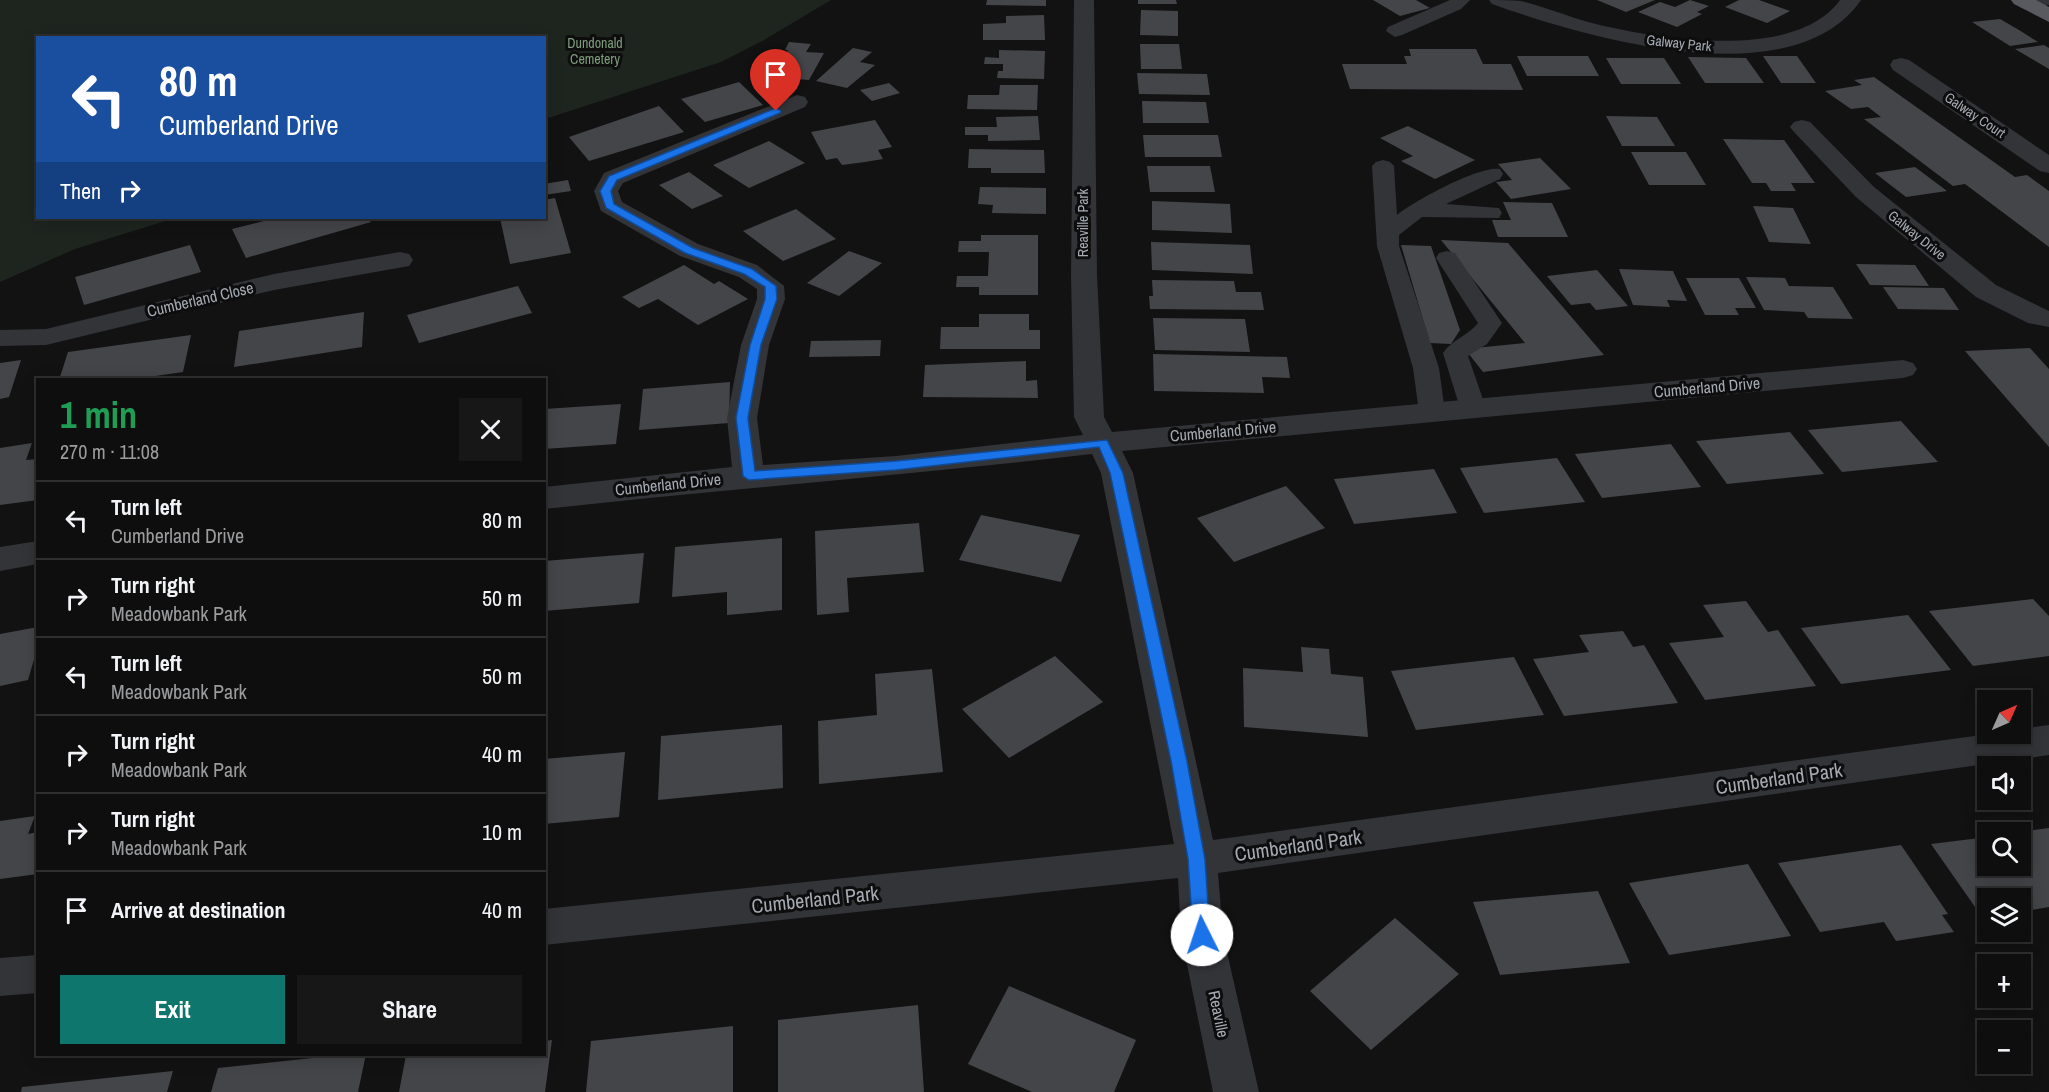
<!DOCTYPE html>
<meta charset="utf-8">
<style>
:root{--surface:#0e0e0e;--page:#171717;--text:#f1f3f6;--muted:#9b9c9e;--line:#2e2e2e;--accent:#0f766e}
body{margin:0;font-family:"Archivo Narrow",sans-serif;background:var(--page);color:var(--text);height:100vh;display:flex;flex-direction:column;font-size:22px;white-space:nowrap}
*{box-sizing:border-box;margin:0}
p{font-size:20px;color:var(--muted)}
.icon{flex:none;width:33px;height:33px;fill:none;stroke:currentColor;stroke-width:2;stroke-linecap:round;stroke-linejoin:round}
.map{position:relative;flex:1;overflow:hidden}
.drawer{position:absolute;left:36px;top:378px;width:510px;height:678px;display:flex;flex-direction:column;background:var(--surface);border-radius:0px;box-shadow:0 3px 15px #0003,0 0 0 2px var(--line)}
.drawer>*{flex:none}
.top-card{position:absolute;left:36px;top:36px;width:510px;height:183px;border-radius:0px;box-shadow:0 3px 15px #0003,0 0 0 2px var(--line);background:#1a4fa0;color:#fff;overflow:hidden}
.needle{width:39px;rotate:45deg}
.buttons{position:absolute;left:1977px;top:690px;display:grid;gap:12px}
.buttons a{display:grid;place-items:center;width:54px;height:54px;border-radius:0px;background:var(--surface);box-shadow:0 3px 15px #0003,0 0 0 2px var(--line);font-size:30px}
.pin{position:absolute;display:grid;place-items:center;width:51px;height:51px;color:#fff;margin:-62px -26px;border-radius:50% 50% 50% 0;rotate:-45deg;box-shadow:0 0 6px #0007}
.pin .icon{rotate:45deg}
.me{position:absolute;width:66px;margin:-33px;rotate:356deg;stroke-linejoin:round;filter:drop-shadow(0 0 4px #0008)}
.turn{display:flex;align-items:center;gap:21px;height:126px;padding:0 24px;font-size:27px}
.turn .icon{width:78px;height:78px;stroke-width:2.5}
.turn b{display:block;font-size:42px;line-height:51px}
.then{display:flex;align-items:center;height:57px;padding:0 24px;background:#0003;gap:12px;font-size:22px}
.round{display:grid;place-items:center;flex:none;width:63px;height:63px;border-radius:0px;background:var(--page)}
.headline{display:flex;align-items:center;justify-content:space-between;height:102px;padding:0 24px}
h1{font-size:36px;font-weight:800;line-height:45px;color:#1e9e55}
.cta{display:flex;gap:12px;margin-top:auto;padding:12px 24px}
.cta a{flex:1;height:69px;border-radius:0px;background:var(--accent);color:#fff;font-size:24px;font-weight:800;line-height:69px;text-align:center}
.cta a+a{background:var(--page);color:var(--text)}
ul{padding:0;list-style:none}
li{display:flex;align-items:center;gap:18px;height:78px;padding:0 24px;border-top:2px solid var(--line)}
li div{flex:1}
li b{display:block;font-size:22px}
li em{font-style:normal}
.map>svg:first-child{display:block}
.green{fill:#1e251f}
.building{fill:#444548}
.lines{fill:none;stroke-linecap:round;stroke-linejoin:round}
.service{fill:#333438;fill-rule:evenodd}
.minor{fill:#333438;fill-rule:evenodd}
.trunk{fill:#585a5f;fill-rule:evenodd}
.route{fill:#1a73e8;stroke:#114b97;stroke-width:1.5}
.labels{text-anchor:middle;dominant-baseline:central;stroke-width:6;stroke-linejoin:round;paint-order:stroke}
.far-park-label{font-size:14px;fill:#7f9c7d;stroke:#0d0d0e}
.far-street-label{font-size:14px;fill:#a5aab2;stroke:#0d0d0e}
.street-label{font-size:16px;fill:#a5aab2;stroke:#0d0d0e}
.near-street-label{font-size:20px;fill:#a5aab2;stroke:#0d0d0e}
</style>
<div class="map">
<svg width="2049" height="1092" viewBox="0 0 2049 1092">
<rect width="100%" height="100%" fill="#121213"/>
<polygon class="green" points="0,0 831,0 764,40 721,62 545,119 544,38 38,38 38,218 175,218 75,249 0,282"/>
<g class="building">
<polygon points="987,0 1046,0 1046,6 986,5"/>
<polygon points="1138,0 1176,0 1177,4 1138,4"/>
<polygon points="1373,0 1416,0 1430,8 1400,16"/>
<polygon points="1597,0 1655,0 1626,12"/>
<polygon points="1690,0 1709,6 1697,12 1702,14 1677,27 1638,12 1660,2 1675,7"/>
<polygon points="1739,0 1759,0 1790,11 1767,23 1725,7"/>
<polygon points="1141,10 1178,11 1178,36 1140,35"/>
<polygon points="1044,15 1045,40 983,40 983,24 1006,23 1006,16"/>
<polygon points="2000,19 2019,30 2038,42 2010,46 1972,22"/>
<polygon points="789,42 811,44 806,52 824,53 809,80 773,77 788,50 785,50"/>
<polygon points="1140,44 1179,44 1182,69 1141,69"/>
<polygon points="2044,45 2049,48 2049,69 2015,49"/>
<polygon points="853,48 872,52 860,62 875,65 847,88 816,81"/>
<polygon points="1409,49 1476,49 1483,64 1511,64 1523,90 1350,89 1342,64 1407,64 1404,56 1411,56"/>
<polygon points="999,50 1045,51 1044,79 997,78 998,71 1003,71 1003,64 984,64 985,57 999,58"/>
<polygon points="1517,56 1588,56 1599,76 1527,76"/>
<polygon points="1763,56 1797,56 1816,83 1781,83"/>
<polygon points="1688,57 1746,58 1764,83 1705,83"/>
<polygon points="1606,58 1664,58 1681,84 1621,84"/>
<polygon points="1137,73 1207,74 1210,95 1139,94"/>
<polygon points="1874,77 2015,177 2027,175 2049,191 2049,247 1965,184 1953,186 1864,119 1881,117 1868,107 1851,109 1825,91 1862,85 1854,80"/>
<polygon points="739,82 763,105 705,122 681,99"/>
<polygon points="889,83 900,93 872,101 860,90"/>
<polygon points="1000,85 1038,85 1037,110 967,109 968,95 999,95"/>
<polygon points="1142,101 1206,102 1209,123 1143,123"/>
<polygon points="659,106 684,132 589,161 569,137"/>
<polygon points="1038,116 1040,140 988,141 988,135 965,135 965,127 997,127 996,117"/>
<polygon points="1606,116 1657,117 1675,146 1622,146"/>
<polygon points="875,120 892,147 878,150 883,159 865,162 842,165 837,158 826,160 811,132"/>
<polygon points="1408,126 1475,160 1435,179 1401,161 1413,156 1380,138"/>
<polygon points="1143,135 1218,135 1222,157 1145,157"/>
<polygon points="1723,139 1784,140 1815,183 1791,183 1796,191 1771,191 1766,183 1752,183"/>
<polygon points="769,141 805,163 749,188 713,165"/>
<polygon points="969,149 1044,150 1045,173 991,173 991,168 968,168"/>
<polygon points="1631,152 1686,152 1706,185 1649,185"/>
<polygon points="1540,158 1571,189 1511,199 1496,182 1512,180 1498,164"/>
<polygon points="1147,166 1210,166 1215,192 1150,192"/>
<polygon points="1915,167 1947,191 1906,197 1875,173"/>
<polygon points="689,172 723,196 692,209 659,185"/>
<polygon points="568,180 571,191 544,195 544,184"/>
<polygon points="980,187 1046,188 1046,214 992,213 993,205 978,204"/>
<polygon points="555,198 571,253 510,264 500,218 544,218 544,200"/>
<polygon points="1152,201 1230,204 1232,233 1152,230"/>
<polygon points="1503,202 1552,203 1568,237 1498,237 1492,220 1511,220"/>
<polygon points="1753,206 1793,208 1811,244 1769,242"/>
<polygon points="796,209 836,239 783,261 743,231"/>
<polygon points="276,218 368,218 371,222 246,258 232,229"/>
<polygon points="981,235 1038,235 1038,295 979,295 979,287 956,287 957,276 988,276 989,252 958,252 959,241 981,241"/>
<polygon points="1441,240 1508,243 1604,355 1483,372 1465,349 1525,343"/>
<polygon points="1151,242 1250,245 1253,274 1152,270"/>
<polygon points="190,245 201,272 84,305 75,277"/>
<polygon points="1401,245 1431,246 1460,330 1451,344 1430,343"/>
<polygon points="849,251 882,263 839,296 807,283"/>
<polygon points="1856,264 1915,265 1929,286 1870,285"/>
<polygon points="684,265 714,284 719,281 748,299 698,325 658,299 639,308 622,297"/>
<polygon points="1619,269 1673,271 1687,301 1667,300 1670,307 1633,305"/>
<polygon points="1597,270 1628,306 1596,310 1590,303 1571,305 1547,276"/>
<polygon points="1746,277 1785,278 1789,286 1833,287 1853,319 1808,318 1804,312 1764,310"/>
<polygon points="1686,278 1739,278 1756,308 1735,308 1739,315 1705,315"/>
<polygon points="1152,280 1234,281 1236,292 1261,292 1264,310 1150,309 1149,296 1153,296"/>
<polygon points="518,286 532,313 419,343 407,315"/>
<polygon points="1883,287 1944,288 1959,310 1898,309"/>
<polygon points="364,312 362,347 234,367 239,331"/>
<polygon points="979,314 1029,314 1029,330 1040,330 1040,349 940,349 941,327 979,327"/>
<polygon points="1153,318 1245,319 1250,352 1155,350"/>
<polygon points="191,335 183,372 128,380 59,380 68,352"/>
<polygon points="881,340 880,356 809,357 811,341"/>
<polygon points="2030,348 2049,369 2049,447 1965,351"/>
<polygon points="1153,354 1287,357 1290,378 1262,377 1264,393 1154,391"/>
<polygon points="21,360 9,397 0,399 0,363"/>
<polygon points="1026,361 1026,381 1037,380 1038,398 923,397 925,365"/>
<polygon points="730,382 729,423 639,430 643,389"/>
<polygon points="621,404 616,444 544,449 544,409"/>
<polygon points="1901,421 1938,462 1842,472 1808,430"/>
<polygon points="1790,432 1824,474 1727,484 1696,441"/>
<polygon points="32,443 26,460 38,459 38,500 0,505 0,448"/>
<polygon points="1671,444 1701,487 1602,498 1575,454"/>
<polygon points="1557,458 1585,502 1484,513 1460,468"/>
<polygon points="1434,469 1457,513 1354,524 1334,479"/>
<polygon points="1286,486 1325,528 1234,562 1197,518"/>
<polygon points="981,515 1080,535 1061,582 959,560"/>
<polygon points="919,523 924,572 847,578 849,612 817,615 815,531"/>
<polygon points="782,538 782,610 727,615 727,592 672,597 675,547"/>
<polygon points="644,553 639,603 544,611 544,561"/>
<polygon points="2033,599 2049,616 2049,656 1973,666 1929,611"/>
<polygon points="1746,601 1768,632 1778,630 1816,686 1705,700 1669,643 1724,637 1703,605"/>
<polygon points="1908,615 1951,670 1841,684 1801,628"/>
<polygon points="38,627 38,646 28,680 0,686 0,634"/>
<polygon points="1623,631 1633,647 1644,645 1678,703 1564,716 1533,659 1589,652 1579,635"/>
<polygon points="1301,647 1329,649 1331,674 1363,677 1368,737 1244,727 1243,668 1303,672"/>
<polygon points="1055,656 1103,702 1009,758 962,709"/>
<polygon points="1514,657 1544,715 1416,730 1391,671"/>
<polygon points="932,669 943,772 819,784 818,721 877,715 875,674"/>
<polygon points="782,725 783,788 658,800 661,736"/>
<polygon points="625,752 619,817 544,824 544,759"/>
<polygon points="35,816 28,834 38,832 38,874 0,879 0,821"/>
<polygon points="2049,828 2049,907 2020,912 2020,898 1988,898 1988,917 1982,917 1931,844 1988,837 1988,866 2020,866 2020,832"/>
<polygon points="1901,845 1948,914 1942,915 1954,932 1896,941 1884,922 1820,932 1778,863"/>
<polygon points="1748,864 1791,936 1669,955 1629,883"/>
<polygon points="1598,891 1630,963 1500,975 1473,902"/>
<polygon points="1395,918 1459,974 1371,1050 1310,991"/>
<polygon points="1009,986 1136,1040 1114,1092 1032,1092 968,1064"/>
<polygon points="918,1005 924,1092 778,1092 778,1020"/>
<polygon points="733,1026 733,1092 586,1092 591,1041"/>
<polygon points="552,1040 545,1092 399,1092 406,1055 544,1054 544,1041"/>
<polygon points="350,1054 366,1054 358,1092 211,1092 218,1068"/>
<polygon points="173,1071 167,1092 21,1092 22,1087"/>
</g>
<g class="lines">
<g class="service">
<polygon points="1450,0 1470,0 1461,9 1402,35 1395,37 1386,31 1388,27"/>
<polygon points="2021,0 2049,0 2049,5 2027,9 2021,8 2018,4"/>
<path d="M1383,160l7,2 4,4 3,49c17,-14 83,-50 103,-46l3,5 -3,5 -54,25 53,4 3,5 -3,5 -77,-1 -23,18v11l40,122 6,44 -4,6 -9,2 -9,-2 -4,-6 -6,-44 -36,-122 -5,-80 4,-4z"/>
<path d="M1447,251l8,2 47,70 -15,21 -19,12 18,52 -4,6 -9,2 -9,-2 -4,-6 -17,-55c8,-13 25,-17 35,-30l-42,-65 3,-5z"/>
</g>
<g class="minor">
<path d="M1074,0h20l3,275 7,142 8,15 791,-72 10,3 4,6 -4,6 -10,3 -781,73 11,22 80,367 776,-106h31v-5l29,-4v30l-831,118 5,62 36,157h-46l-32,-157 -3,-57 -634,67v-36l630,-65 -73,-371 -9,-19c-182,21 -365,35 -548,55v-22l188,-20 -5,-49 14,-73 16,-46v-10l-18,-12 -59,-21 -79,-45 -7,-20 10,-18 193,-78 8,2 3,5 -3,5 -182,76 -5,8 4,11 76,42 59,21 27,21 1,13 -16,46 -12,73 6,47 133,-9 187,-21 -9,-18 -3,-142z"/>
<path d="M1489,0c10,0 22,0 32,1 28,7 55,19 83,25 63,14 193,34 236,-26h21c-68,99 -277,37 -369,4z"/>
<polygon points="1901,58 1909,60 2049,155 2049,173 2040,171 1893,70 1890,65 1893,60"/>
<polygon points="1802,120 1810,122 1874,187 1996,285 2049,311 2049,327 2028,323 1976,297 1856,197 1794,132 1790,127 1794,122"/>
<polygon points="400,252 409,254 413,260 409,266 274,290 46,345 0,346 0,330 46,329 274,274"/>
<polygon points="38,541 38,564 0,571 0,547"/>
<polygon points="38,955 38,993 0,996 0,958"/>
</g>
<polygon class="trunk" points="2011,0 2036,0 2049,7 2049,22 2014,4"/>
</g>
<polygon class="route" points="776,108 781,111 780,113 617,180 611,191 614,204 693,248 752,269 776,286 777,299 761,345 748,418 755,471 896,461 1107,440 1123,473 1187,761 1205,859 1210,935 1208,940 1202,942 1196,940 1193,935 1188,859 1171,761 1110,473 1099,447 896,470 749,480 743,476 736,418 750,345 765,299 765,287 744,274 685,253 606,208 600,191 609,176"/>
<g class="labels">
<g class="far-park-label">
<text x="595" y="43">Dundonald<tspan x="595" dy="16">Cemetery</tspan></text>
</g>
<g class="far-street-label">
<text transform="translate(1679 43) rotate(6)">Galway Park</text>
<text transform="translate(1975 115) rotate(34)">Galway Court</text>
<text transform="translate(1083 223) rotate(-90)">Reaville Park</text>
<text transform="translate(1917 235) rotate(39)">Galway Drive</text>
</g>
<g class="street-label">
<text transform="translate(200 299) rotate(-13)">Cumberland Close</text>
<text transform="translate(1707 387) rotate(-5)">Cumberland Drive</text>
<text transform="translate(1223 431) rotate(-5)">Cumberland Drive</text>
<text transform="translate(668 484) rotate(-6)">Cumberland Drive</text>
<text transform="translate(1219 1014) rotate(78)">Reaville</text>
</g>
<g class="near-street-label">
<text transform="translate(1779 778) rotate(-8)">Cumberland Park</text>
<text transform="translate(1298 845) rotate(-8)">Cumberland Park</text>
<text transform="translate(815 899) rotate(-6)">Cumberland Park</text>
</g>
</g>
</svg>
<div class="buttons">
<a><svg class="needle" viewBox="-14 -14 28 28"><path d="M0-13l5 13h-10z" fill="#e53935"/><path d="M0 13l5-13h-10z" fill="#9b9c9e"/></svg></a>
<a><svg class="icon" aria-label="sound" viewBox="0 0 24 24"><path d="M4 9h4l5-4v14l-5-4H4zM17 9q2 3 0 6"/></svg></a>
<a><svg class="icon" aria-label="search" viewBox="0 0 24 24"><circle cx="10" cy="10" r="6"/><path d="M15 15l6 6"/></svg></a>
<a><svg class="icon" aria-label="layers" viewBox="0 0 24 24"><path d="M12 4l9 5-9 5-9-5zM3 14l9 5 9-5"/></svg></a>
<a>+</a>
<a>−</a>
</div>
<div class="pin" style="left:776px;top:111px;background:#d93025"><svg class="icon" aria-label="arrive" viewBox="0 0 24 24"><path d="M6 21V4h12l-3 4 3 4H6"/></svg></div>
<svg class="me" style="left:1202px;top:935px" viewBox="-20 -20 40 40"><circle r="19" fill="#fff"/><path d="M0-13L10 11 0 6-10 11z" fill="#1a73e8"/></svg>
<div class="top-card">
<div class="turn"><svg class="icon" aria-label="left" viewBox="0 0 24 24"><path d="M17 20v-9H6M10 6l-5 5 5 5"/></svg><div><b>80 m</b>Cumberland Drive</div></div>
<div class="then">Then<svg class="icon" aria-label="right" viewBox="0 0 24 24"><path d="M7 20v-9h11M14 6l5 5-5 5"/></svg></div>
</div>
<section class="drawer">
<div class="headline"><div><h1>1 min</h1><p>270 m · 11:08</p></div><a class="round"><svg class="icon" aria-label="close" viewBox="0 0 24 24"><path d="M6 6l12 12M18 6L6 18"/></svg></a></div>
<ul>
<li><svg class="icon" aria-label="left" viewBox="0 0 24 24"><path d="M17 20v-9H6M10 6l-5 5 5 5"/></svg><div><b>Turn left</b><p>Cumberland Drive</p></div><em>80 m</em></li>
<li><svg class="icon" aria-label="right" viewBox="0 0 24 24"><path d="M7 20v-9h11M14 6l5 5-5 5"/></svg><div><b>Turn right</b><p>Meadowbank Park</p></div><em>50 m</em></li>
<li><svg class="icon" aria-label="left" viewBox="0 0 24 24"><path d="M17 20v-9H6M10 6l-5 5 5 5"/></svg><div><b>Turn left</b><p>Meadowbank Park</p></div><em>50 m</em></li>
<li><svg class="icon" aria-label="right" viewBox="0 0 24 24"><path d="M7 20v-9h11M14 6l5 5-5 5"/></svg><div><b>Turn right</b><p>Meadowbank Park</p></div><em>40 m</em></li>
<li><svg class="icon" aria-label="right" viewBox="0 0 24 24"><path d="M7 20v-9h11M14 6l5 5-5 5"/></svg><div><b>Turn right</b><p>Meadowbank Park</p></div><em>10 m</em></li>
<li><svg class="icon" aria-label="arrive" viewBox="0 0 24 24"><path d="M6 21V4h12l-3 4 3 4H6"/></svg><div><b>Arrive at destination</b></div><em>40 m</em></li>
</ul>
<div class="cta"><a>Exit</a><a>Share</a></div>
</section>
</div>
